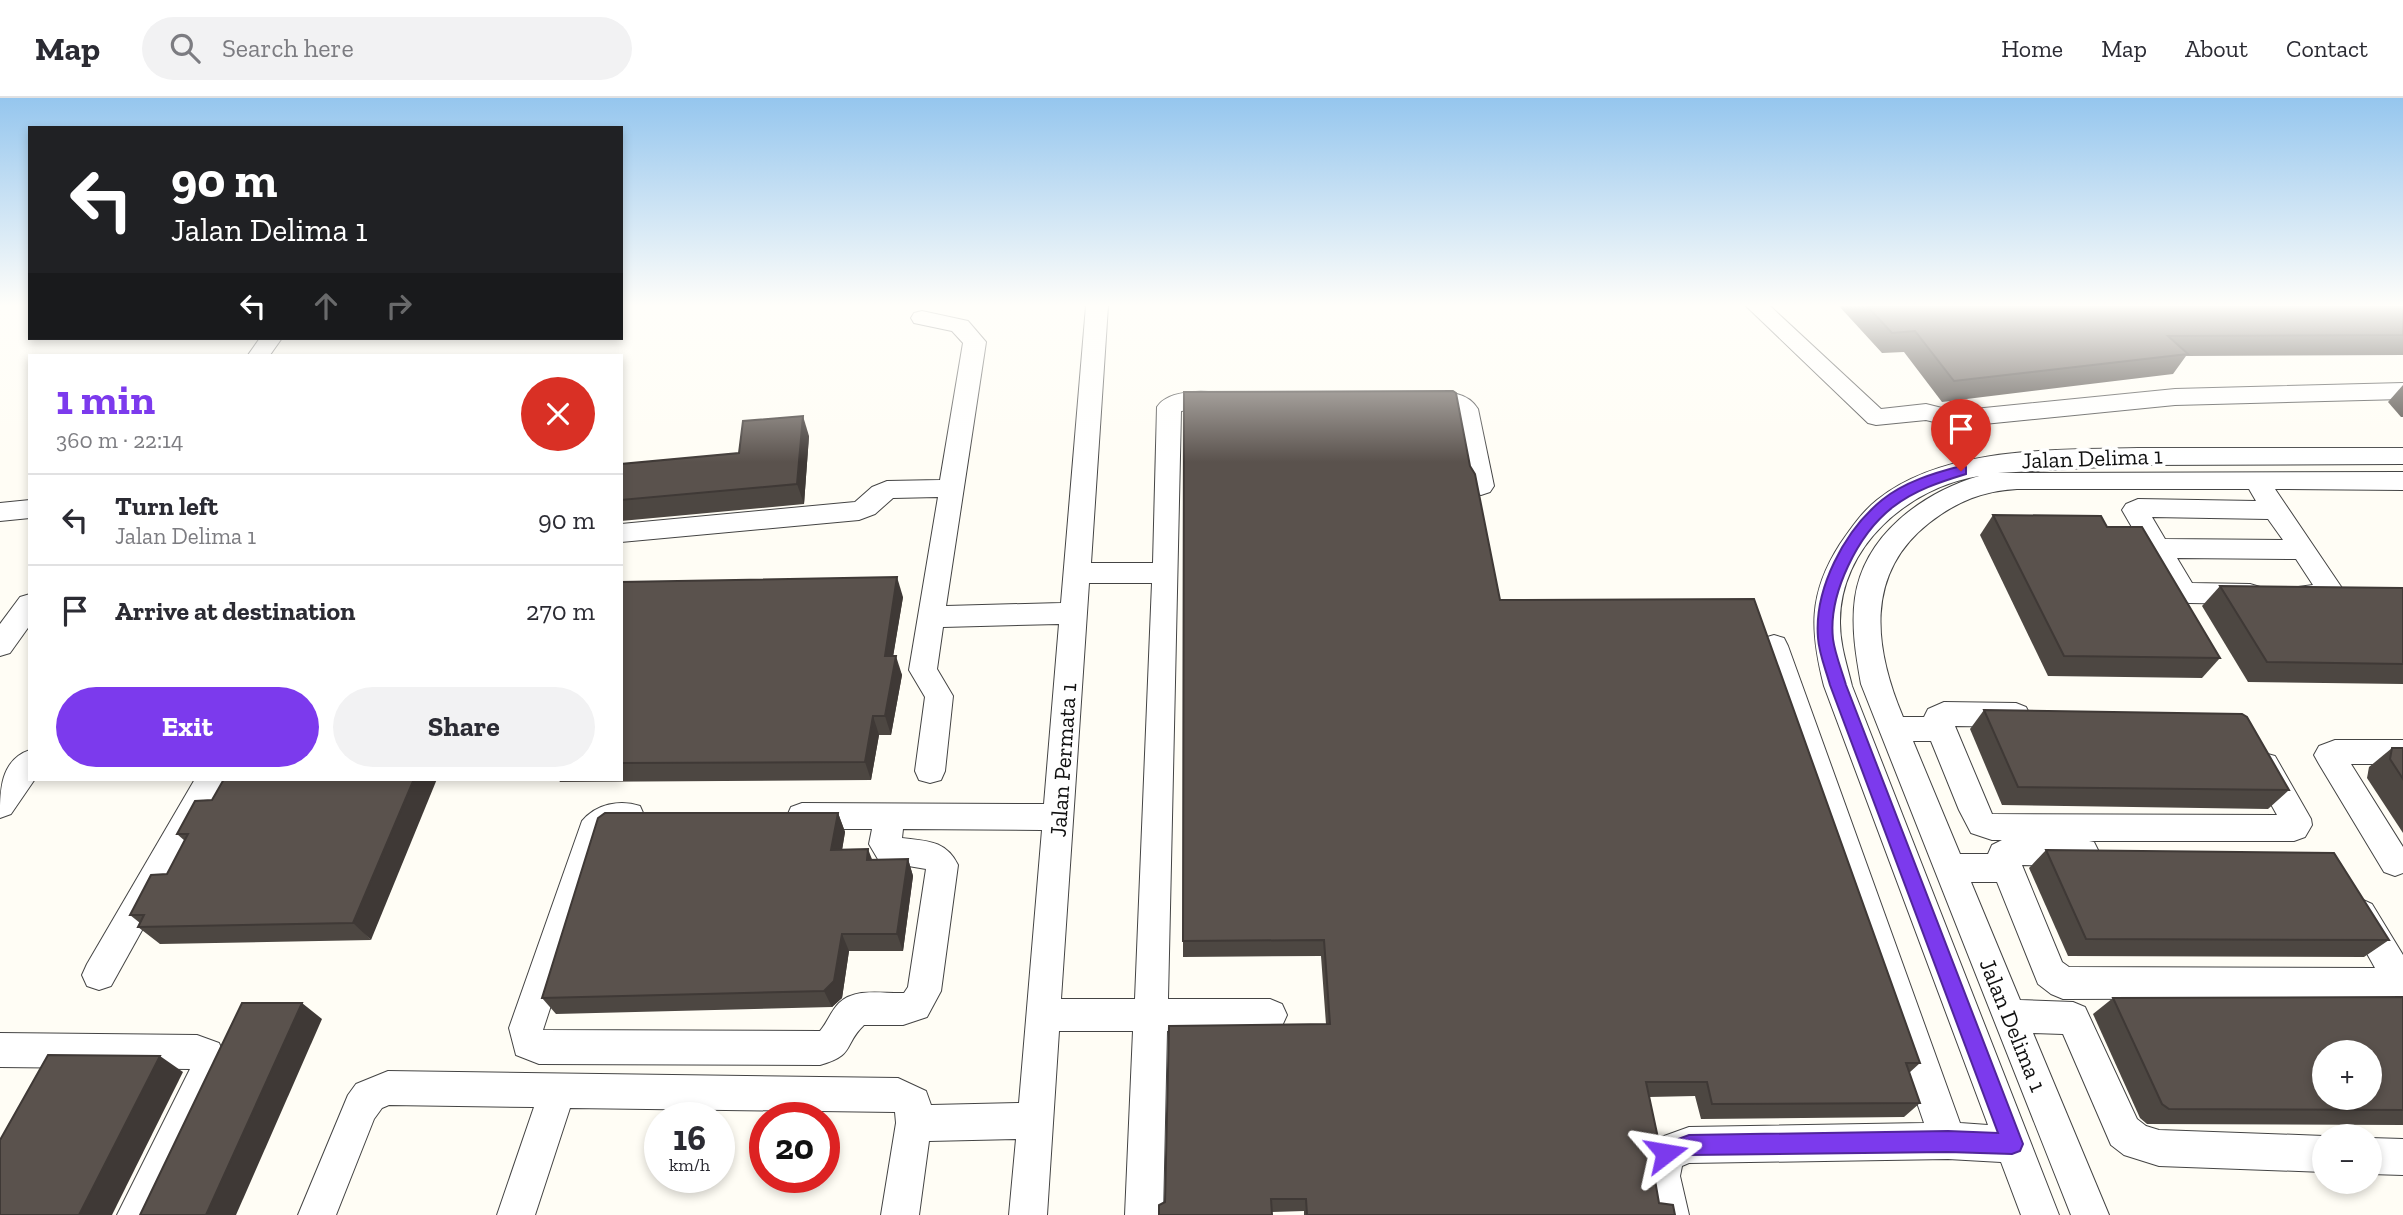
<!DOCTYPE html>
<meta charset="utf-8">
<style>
:root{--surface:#fff;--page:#f2f2f3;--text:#2b2b33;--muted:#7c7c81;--line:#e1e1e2;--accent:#7c3aed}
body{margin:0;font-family:"Zilla Slab",serif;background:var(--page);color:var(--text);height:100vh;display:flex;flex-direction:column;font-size:26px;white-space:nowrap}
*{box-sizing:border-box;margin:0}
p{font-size:23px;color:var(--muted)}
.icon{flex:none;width:38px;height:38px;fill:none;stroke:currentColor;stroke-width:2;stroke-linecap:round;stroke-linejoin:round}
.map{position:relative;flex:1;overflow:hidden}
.sheet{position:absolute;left:28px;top:256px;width:595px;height:427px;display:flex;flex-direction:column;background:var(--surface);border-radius:0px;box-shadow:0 4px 10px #0003}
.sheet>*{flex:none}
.guide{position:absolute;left:28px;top:28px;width:595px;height:214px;border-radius:0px;box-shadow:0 4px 10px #0003;background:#202124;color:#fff;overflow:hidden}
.controls{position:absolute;left:2312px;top:942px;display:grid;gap:14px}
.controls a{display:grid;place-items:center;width:70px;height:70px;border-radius:50%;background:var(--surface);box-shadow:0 4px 10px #0003;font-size:35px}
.speed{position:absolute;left:644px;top:1004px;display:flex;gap:14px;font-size:35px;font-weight:700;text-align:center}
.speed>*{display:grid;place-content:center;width:91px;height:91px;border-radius:50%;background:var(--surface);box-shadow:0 4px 10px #0003;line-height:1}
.speed small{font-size:18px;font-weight:400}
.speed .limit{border:10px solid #d22;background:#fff;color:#111}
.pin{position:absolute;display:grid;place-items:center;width:60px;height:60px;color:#fff;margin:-72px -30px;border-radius:50% 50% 50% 0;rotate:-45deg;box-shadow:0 0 7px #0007}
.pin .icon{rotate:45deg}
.me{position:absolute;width:77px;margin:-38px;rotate:76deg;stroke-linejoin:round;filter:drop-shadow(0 0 5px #0008)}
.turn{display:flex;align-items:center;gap:24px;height:147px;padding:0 28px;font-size:32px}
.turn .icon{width:91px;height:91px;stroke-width:2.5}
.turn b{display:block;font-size:49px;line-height:60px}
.lanes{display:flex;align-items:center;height:66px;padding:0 28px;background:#0003;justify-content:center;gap:35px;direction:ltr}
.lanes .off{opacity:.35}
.round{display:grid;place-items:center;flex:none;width:74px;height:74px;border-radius:37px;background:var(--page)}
.overview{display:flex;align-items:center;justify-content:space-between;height:119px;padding:0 28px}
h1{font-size:42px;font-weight:700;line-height:52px;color:var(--accent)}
.button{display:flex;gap:14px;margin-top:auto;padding:14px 28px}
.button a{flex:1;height:80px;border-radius:42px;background:var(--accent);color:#fff;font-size:28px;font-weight:700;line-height:80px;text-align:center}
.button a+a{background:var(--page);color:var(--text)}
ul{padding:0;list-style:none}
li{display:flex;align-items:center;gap:21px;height:91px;padding:0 28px;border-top:2px solid var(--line)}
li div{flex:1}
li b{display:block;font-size:26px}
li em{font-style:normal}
header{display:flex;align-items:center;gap:42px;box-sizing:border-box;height:98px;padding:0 35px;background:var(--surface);border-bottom:2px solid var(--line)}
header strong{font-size:33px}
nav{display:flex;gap:38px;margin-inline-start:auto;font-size:24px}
.search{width:490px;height:63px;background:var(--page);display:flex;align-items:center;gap:18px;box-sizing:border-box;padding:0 24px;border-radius:38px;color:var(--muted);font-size:26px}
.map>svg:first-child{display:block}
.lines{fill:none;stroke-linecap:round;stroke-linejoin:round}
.minor-casing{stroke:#444;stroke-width:2}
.minor{fill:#fff;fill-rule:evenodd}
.wall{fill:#4d4742}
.shaded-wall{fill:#3f3936}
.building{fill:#5a524d;stroke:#3f3936;stroke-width:2;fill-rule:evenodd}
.route{fill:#7c3aed;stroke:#51269a;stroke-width:2}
.labels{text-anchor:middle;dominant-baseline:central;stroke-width:7;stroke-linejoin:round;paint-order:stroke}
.street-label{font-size:23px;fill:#111;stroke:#fff}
</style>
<header>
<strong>Map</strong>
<div class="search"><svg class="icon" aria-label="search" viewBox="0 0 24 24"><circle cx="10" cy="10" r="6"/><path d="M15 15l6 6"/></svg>Search here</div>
<nav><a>Home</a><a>Map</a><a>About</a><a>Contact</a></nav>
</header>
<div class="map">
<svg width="2403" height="1117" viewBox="0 0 2403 1117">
<rect width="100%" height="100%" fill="#fffdf5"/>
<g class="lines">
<g class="minor-casing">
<g id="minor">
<path d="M1086,208h22l-17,257h62l4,-156c12,-19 54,-17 73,-11l4,5 -4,5 -49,5 -13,588h102l12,5 5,11 -5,11 -12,5h-103l-4,184h-38l8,-184h-74l-12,184h-38l7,-76 -87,2 -10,74h-38l15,-92 -1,-11 -325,-4 -35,107h-38l37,-108 -145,-2 -7,3 -8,11 -38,96h-38l50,-120 8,-11 32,-13 510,7 28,13 5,14 88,-2 23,-273 -139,-1 -1,9c24,3 44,2 56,27l-17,126 -14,26 -24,8h-39c-21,20 -8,30 -44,40l-281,-1 -23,-9 -7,-27 73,-207c14,-17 38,-22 58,-15l4,9 -4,9 -25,5 -9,7 -63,194 277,1c7,-8 11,-20 19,-28 17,-16 44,-9 65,-10l4,-6 18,-118 -47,-8 -10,-17 3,-15h-70l-11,-4 -4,-9 4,-9 11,-4 242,1 15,-180 -116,3 -6,42 16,27 -8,75 -4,9 -11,3 -11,-3 -4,-9 10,-74 -16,-27 29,-173 -45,1 -18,16 -16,6 -238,22v-18l234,-22 17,-15 15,-6 53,-1 23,-137 -11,-12 -38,-8 -3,-5 3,-5 8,-2 46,10 18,21 -40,264 115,-3zM1089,485h63l-17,416h-74z"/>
<polygon points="1746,208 1770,208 1881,311 1926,306 1954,313 2175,291 2403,285 2403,301 2175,307 1954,329 1926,322 1876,327 1868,325"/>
<polygon points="260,240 282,240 270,257 248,257"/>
<path d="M1420,295c21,0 45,-5 58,16l16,77 -4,6 -9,3 -9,-3 -4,-6 -13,-74 -5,-3 -38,-3 -4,-5 4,-5z"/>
<path d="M2138,350h265v16l-265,1 -140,8 405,-1v18l-128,-1 69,102 -6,11c-15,5 -32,5 -47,0l-3,-7 3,-7 22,-3 -17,-26 -119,-1 15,25 58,1 10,3 3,7 -3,7 -10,3 -61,-1 -16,-5 -51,-88 4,-6 12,-5 118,2 -7,-12h-232c-34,2 -60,12 -88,34 -65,51 -55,125 -26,194h21l4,-8 16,-7 72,1 10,4 4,8 -4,8 -10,4 -61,-1 37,88 285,1 -28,-50 4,-9 11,-3 11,3 36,63 1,6 -7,12 -11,4h-205l5,1 5,10 -5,10 -11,4 -61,-1 40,97 7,5 306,1 -30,-54 5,-10 11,-5 11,5 31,51v43l-340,1 -12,-5 -13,-10 -41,-102h-26l49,118 53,2 12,5 52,112 9,7 13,4 165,6v36l-165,-6 -35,-11 -13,-10 -48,-111 -30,-1 76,182h-38l-210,-531c-5,-28 -10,-57 -6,-86 9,-63 67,-105 124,-122 -70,11 -140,71 -139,147 0,22 7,42 12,63l207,529h-38l-20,-53 -53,-3 -259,4 -7,3 -2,10 9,39h-38l-7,-39 9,-36 36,-13 235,-4 -164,-477 4,-8 10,-3 10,3 4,8 172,477 28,2 -164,-439c-14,-55 -16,-92 16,-142 11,-16 22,-32 37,-44 67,-54 180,-50 261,-52zM2152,419l116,2 15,21 -118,-1zM1913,643h18l28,69 12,23 21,7h10l-10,5 -4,9h-28z"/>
<polygon points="30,402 30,420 0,423 0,405"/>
<polygon points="30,496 30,527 10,555 0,558 0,526 20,499"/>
<polygon points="2335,642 2403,642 2403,666 2351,666 2403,749 2403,775 2395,778 2384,774 2319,666 2314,657 2319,648"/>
<path d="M30,652v29h5l-24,35 -11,4c0,-27 0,-58 30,-68z"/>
<polygon points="195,681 226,681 111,888 99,892 87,888 82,877 87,866"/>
<polygon points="0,935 197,937 219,945 226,961 225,973 156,1117 117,1117 190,971 0,969"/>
<polygon points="2370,1040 2403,1041 2403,1077 2370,1076"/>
</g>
</g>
<use href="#minor" class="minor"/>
</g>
<g class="wall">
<polygon points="1839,208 2403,208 2403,257 2186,258 2173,276 1942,304 1904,254 1882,255"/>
<polygon points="2403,287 2403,319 2401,319 2388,304"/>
<polygon points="809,338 804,406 621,423 621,366 739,355"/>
<polygon points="1470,368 1500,502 1920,965 1909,975 1920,1005 1904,1019 1701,1021 1695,998 1649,999 1652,1065 1659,1105 1675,1117 1304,1117 1304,1113 1272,1114 1165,1104 1326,926 1321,858 1183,859 1183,843"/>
<polygon points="1993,417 2107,429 2220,560 2202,580 2048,578 1980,437"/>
<polygon points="621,484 903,499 893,558 902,577 891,637 879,637 871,682 560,684 558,681 621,681"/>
<polygon points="2220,488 2403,490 2403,586 2248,584 2202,508"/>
<polygon points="1984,612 2289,692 2268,711 2002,707 1970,631"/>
<polygon points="2392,650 2403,650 2403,735 2367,680 2369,669"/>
<polygon points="224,681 371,842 160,846 138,829 140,825 130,817 167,776 185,743 177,736 212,702"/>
<polygon points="838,715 845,734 842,752 872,761 908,761 913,778 903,853 849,853 842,900 832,909 556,916 542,900"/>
<polygon points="2046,752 2389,842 2364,859 2068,858 2029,770"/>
<polygon points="2403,899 2403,1027 2147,1026 2140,1020 2093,916 2113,900"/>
</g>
<g class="shaded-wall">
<polygon points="803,318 809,338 804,406 797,386"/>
<polygon points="897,479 903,499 890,577 885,558"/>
<polygon points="896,558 902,577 891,637 885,618"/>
<polygon points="873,618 879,637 871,682 865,664"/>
<polygon points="414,681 437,681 371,842 353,825"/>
<polygon points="838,715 845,734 839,770 831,752"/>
<polygon points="868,751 875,769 867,762"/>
<polygon points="908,761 913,778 903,853 897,836"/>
<polygon points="842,836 849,853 842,900 832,909 824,893"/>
<polygon points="302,905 322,921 236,1117 206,1117"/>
<polygon points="160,958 183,974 112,1117 79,1117"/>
</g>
<g class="building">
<polygon points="1867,208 2403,208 2403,237 2168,238 2188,256 1954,283 1915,233 1892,235"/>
<polygon points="1453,293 1456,295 1470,368 1475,376 1500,502 1754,501 1920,965 1906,965 1920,1005 1712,1006 1707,984 1646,984 1658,1040 1652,1065 1659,1105 1673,1107 1675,1117 1307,1117 1306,1101 1271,1101 1272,1117 1159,1117 1159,1107 1165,1104 1169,928 1330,926 1324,842 1183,843 1184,294"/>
<polygon points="803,318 797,386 621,402 621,366 739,355 743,323"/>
<polygon points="1993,417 2101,418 2107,429 2142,429 2220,560 2064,558"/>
<polygon points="897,479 885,558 896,558 885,618 873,618 865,664 621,665 621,484"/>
<polygon points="2220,488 2403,490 2403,566 2267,564"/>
<polygon points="1984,612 2242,616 2247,619 2289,692 2018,689"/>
<polygon points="2392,650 2403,650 2403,681 2390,661"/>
<polygon points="224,681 414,681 353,825 138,829 144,817 130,817 151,777 167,776 188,736 177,736 195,703 212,702"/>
<polygon points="605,715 838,715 831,752 868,751 867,762 908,761 897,836 842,836 834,883 824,893 542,900 598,720"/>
<polygon points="2046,752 2334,755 2389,842 2086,841"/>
<path d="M2403,899v113l-234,-1 -7,-5 -49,-106zM2324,954h46v45h-46z"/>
<polygon points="242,905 302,905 206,1117 140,1117"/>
<polygon points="48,957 160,958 79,1117 0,1117 0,1042"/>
</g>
<linearGradient id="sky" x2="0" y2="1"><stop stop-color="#95c6ee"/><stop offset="0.57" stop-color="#fffefa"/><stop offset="1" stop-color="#fffefa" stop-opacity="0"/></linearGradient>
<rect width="2403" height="364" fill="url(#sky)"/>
<path class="route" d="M1961,368l5,1v7c-26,8 -51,16 -73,33 -35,27 -65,87 -60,132 2,15 9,32 13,46l177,459 -3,7 -8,3 -64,-2 -259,3 -23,9 -7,-3 -3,-8 3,-7 30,-11 259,-4 50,2 -168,-448c-4,-15 -11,-31 -12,-47 -4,-49 26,-107 64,-138 22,-18 52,-27 79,-34z"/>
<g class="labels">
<g class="street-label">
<text transform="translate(2092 360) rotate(-2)">Jalan Delima 1</text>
<text transform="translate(1063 662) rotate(-86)">Jalan Permata 1</text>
<text transform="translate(2013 927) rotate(68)">Jalan Delima 1</text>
</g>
</g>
</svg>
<div class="controls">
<a>+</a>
<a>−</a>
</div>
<div class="speed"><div>16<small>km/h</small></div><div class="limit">20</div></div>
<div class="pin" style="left:1961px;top:373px;background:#d93025"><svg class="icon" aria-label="arrive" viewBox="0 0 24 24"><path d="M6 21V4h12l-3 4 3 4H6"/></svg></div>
<svg class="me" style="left:1666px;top:1055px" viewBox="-20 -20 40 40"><path d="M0-17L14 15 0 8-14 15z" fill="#7c3aed" stroke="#fff" stroke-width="4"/></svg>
<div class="guide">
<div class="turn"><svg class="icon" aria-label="left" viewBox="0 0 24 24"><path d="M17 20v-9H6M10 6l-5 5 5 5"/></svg><div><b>90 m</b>Jalan Delima 1</div></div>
<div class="lanes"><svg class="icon" aria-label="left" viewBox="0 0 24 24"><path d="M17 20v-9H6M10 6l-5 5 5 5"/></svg><svg class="icon off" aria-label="ahead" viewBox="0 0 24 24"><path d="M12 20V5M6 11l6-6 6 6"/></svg><svg class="icon off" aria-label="right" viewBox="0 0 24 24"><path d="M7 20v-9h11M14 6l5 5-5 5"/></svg></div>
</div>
<section class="sheet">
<div class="overview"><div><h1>1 min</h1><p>360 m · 22:14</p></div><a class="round" style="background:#d93025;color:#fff"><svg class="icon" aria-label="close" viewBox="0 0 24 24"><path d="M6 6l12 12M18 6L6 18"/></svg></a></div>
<ul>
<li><svg class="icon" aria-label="left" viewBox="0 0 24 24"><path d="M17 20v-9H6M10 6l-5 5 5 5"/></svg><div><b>Turn left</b><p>Jalan Delima 1</p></div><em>90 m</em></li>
<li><svg class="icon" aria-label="arrive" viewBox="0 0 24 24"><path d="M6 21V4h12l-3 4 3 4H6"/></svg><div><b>Arrive at destination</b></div><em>270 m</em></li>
</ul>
<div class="button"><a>Exit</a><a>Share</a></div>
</section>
</div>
